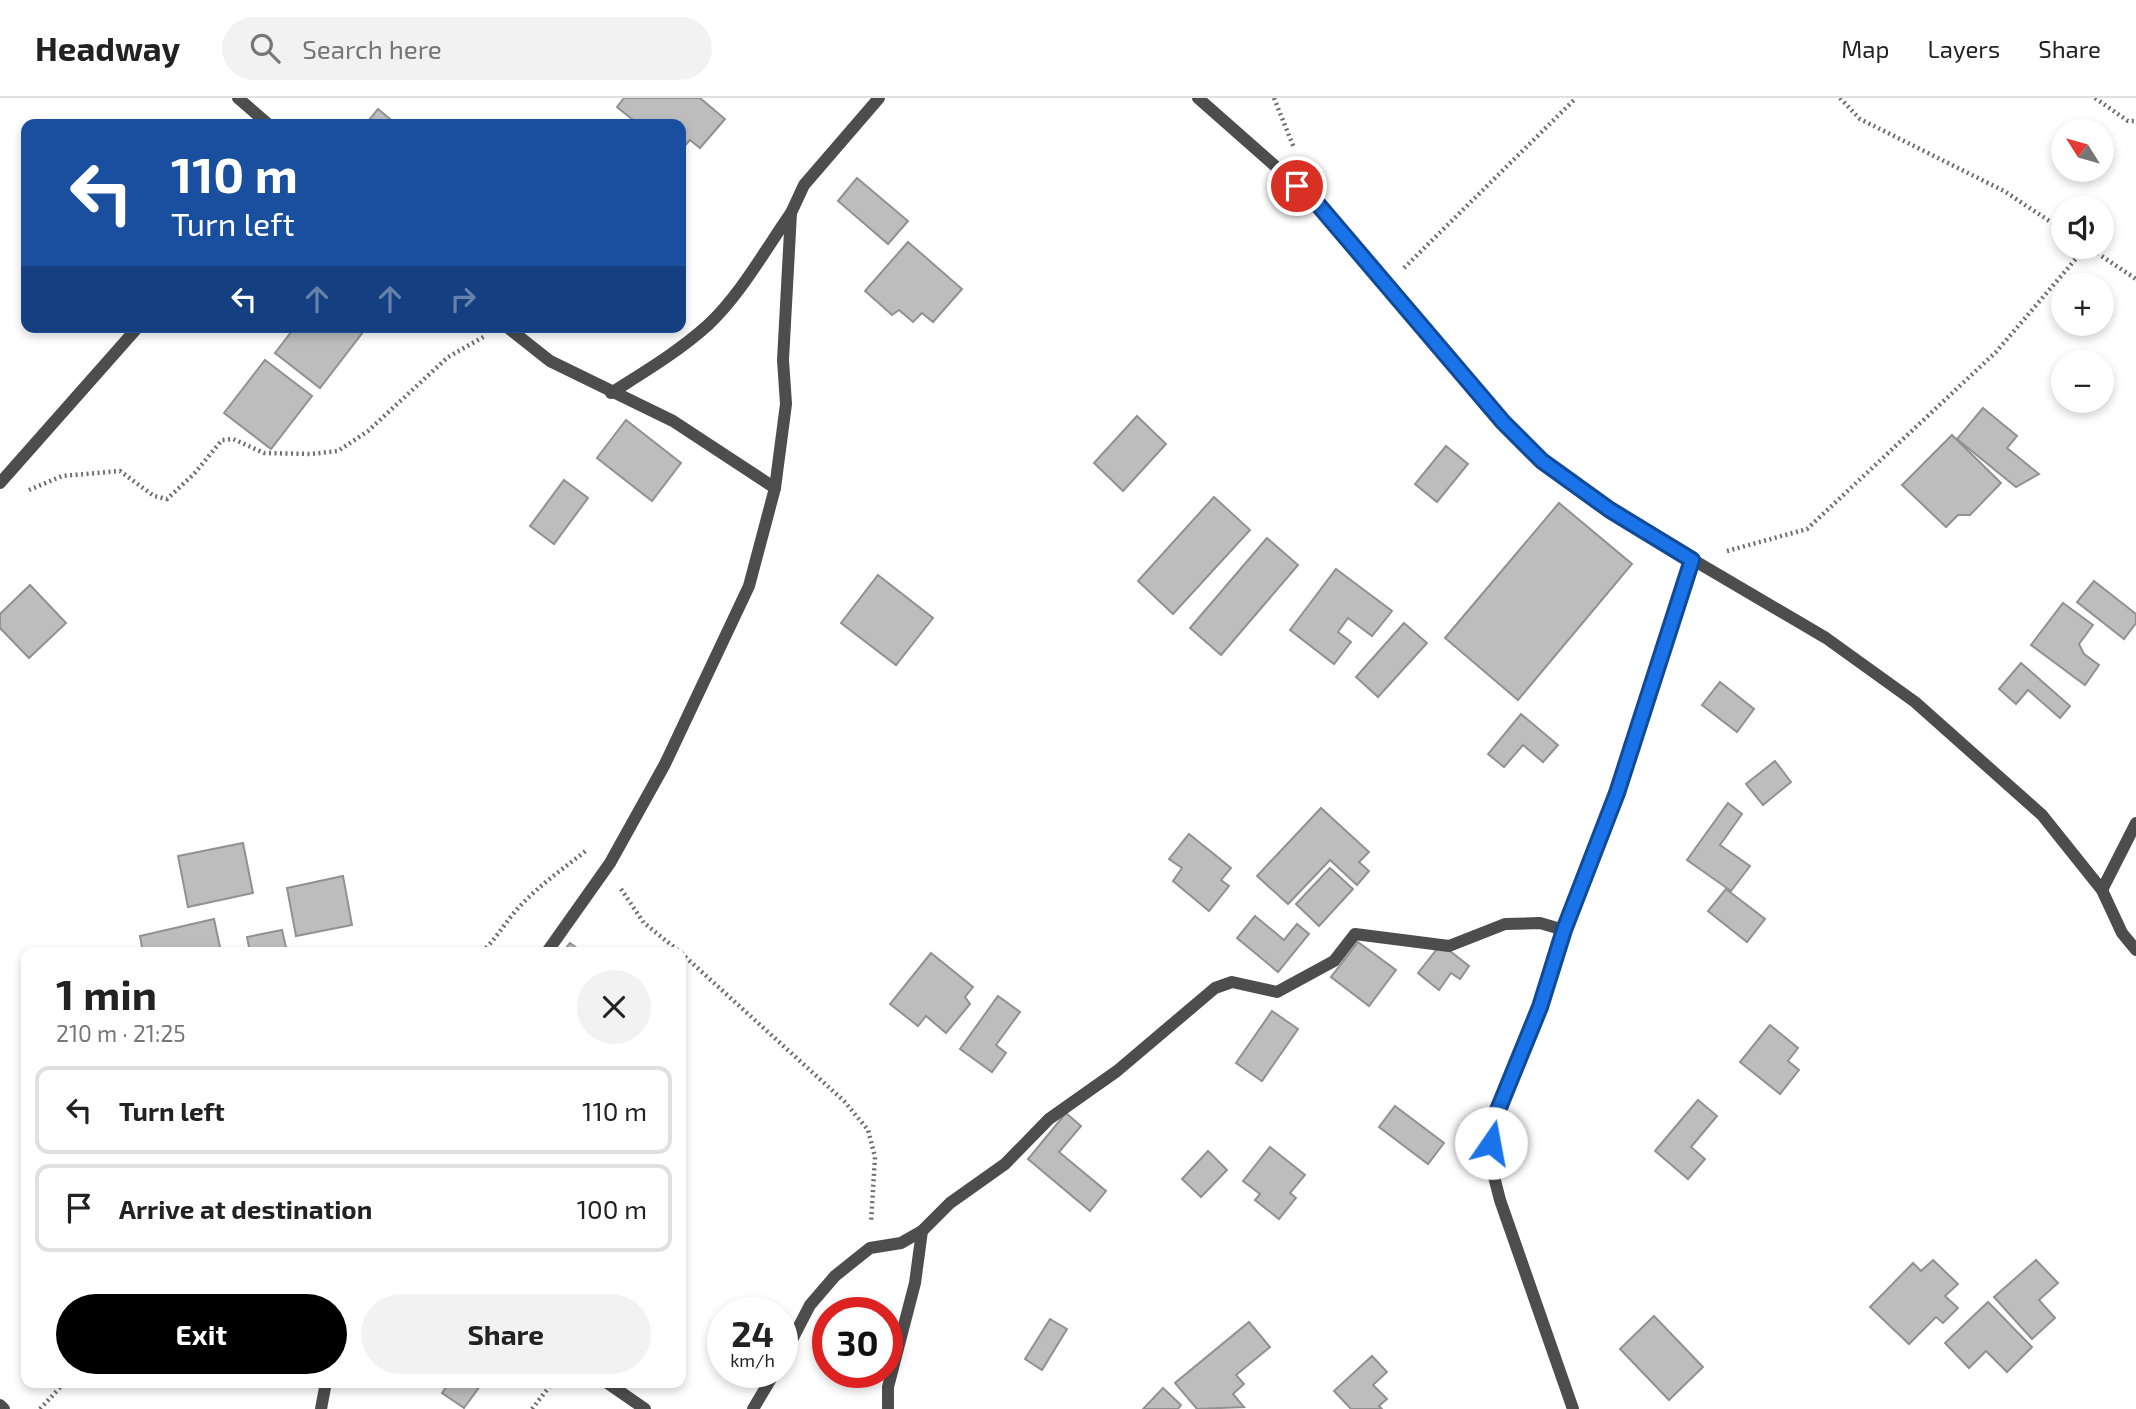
<!DOCTYPE html>
<meta charset="utf-8">
<style>
:root{--surface:#fff;--page:#f2f2f2;--text:#222;--muted:#767676;--line:#e0e0e0;--accent:#000}
body{margin:0;font-family:"Exo 2",sans-serif;background:var(--page);color:var(--text);height:100vh;display:flex;flex-direction:column;font-size:26px;white-space:nowrap}
*{box-sizing:border-box;margin:0}
p{font-size:23px;color:var(--muted)}
.icon{flex:none;width:38px;height:38px;fill:none;stroke:currentColor;stroke-width:2;stroke-linecap:round;stroke-linejoin:round}
.map{position:relative;flex:1;overflow:hidden}
.side{position:absolute;left:21px;top:849px;width:665px;height:441px;display:flex;flex-direction:column;background:var(--surface);border-radius:14px;box-shadow:0 4px 10px #0003}
.side>*{flex:none}
.hud{position:absolute;left:21px;top:21px;width:665px;height:214px;border-radius:14px;box-shadow:0 4px 10px #0003;background:#1a4fa0;color:#fff;overflow:hidden}
.needle{width:46px;rotate:307deg}
.buttons{position:absolute;left:2051px;top:21px;display:grid;gap:14px}
.buttons a{display:grid;place-items:center;width:63px;height:63px;border-radius:50%;background:var(--surface);box-shadow:0 4px 10px #0003;font-size:35px}
.speed{position:absolute;left:707px;top:1199px;display:flex;gap:14px;font-size:35px;font-weight:700;text-align:center}
.speed>*{display:grid;place-content:center;width:91px;height:91px;border-radius:50%;background:var(--surface);box-shadow:0 4px 10px #0003;line-height:1}
.speed small{font-size:18px;font-weight:400}
.speed .limit{border:10px solid #d22;background:#fff;color:#111}
.pin{position:absolute;display:grid;place-items:center;width:60px;height:60px;color:#fff;margin:-30px;border:4px solid #fff;border-radius:50%;box-shadow:0 2px 7px #0007}
.me{position:absolute;width:77px;margin:-38px;rotate:12deg;stroke-linejoin:round;filter:drop-shadow(0 0 5px #0008)}
.turn{display:flex;align-items:center;gap:24px;height:147px;padding:0 35px;font-size:32px}
.turn .icon{width:91px;height:91px;stroke-width:2.5}
.turn b{display:block;font-size:49px;line-height:60px}
.lanes{display:flex;align-items:center;height:66px;padding:0 35px;background:#0003;justify-content:center;gap:35px;direction:ltr}
.lanes .off{opacity:.35}
.round{display:grid;place-items:center;flex:none;width:74px;height:74px;border-radius:37px;background:var(--page)}
.overview{display:flex;align-items:center;justify-content:space-between;height:119px;padding:0 35px}
h1{font-size:42px;font-weight:700;line-height:52px}
.cta{display:flex;gap:14px;margin-top:auto;padding:14px 35px}
.cta a{flex:1;height:80px;border-radius:42px;background:var(--accent);color:#fff;font-size:28px;font-weight:700;line-height:80px;text-align:center}
.cta a+a{background:var(--page);color:var(--text)}
ul{padding:0;list-style:none}
li{display:flex;align-items:center;gap:21px;height:88px;margin:0 14px 10px;padding:0 21px;border:4px solid var(--line);border-radius:14px}
li div{flex:1}
li b{display:block;font-size:26px}
li em{font-style:normal}
header{display:flex;align-items:center;gap:42px;box-sizing:border-box;height:98px;padding:0 35px;background:var(--surface);border-bottom:2px solid var(--line)}
header strong{font-size:33px}
nav{display:flex;gap:38px;margin-inline-start:auto;font-size:24px}
.search{width:490px;height:63px;background:var(--page);display:flex;align-items:center;gap:18px;box-sizing:border-box;padding:0 24px;border-radius:38px;color:var(--muted);font-size:26px}
.map>svg:first-child{display:block}
.building{fill:#bdbdbd;stroke:#919191;stroke-width:2}
.lines{fill:none;stroke-linecap:round;stroke-linejoin:round}
.path{stroke:#6f6f6f;stroke-width:4.5;stroke-dasharray:2 3.5;stroke-linecap:butt}
.minor{stroke:#4d4d4d;stroke-width:12}
.route-casing{stroke:#114b97;stroke-width:18}
.route{stroke:#1a73e8;stroke-width:12}
</style>
<header>
<strong>Headway</strong>
<div class="search"><svg class="icon" aria-label="search" viewBox="0 0 24 24"><circle cx="10" cy="10" r="6"/><path d="M15 15l6 6"/></svg>Search here</div>
<nav><a>Map</a><a>Layers</a><a>Share</a></nav>
</header>
<div class="map">
<svg width="2136" height="1311" viewBox="0 0 2136 1311">
<rect width="100%" height="100%" fill="#fff"/>
<g class="building">
<polygon points="624,0 700,0 725,21 700,50 690,42 681,52 681,26 638,26 617,9"/>
<polygon points="378,11 396,26 366,26"/>
<polygon points="857,80 908,123 888,146 838,103"/>
<polygon points="908,144 962,191 933,224 922,215 913,224 899,212 892,217 865,193"/>
<polygon points="295,229 358,229 363,234 320,290 275,255"/>
<polygon points="265,262 312,298 271,351 224,315"/>
<polygon points="1983,310 2017,338 2007,350 2039,376 2016,389 1957,341"/>
<polygon points="1137,318 1166,346 1123,393 1094,365"/>
<polygon points="626,322 681,365 652,403 597,360"/>
<polygon points="1952,337 2001,385 1970,417 1958,417 1946,429 1902,387"/>
<polygon points="1446,348 1468,366 1437,404 1415,386"/>
<polygon points="564,382 588,400 554,446 530,428"/>
<polygon points="1214,399 1250,432 1173,516 1138,483"/>
<polygon points="1559,405 1632,466 1518,602 1445,540"/>
<polygon points="1267,440 1298,467 1221,557 1190,530"/>
<polygon points="1336,471 1392,513 1372,538 1348,520 1338,534 1351,544 1334,566 1290,532"/>
<polygon points="878,477 933,520 896,567 841,525"/>
<polygon points="2094,483 2136,516 2136,525 2124,541 2077,504"/>
<polygon points="30,487 66,525 29,560 0,530 0,516"/>
<polygon points="2063,505 2093,527 2079,546 2084,556 2099,567 2085,587 2031,547"/>
<polygon points="1404,525 1427,545 1378,599 1356,579"/>
<polygon points="2021,565 2070,608 2060,620 2028,592 2016,606 1999,591"/>
<polygon points="1720,584 1754,611 1737,634 1702,607"/>
<polygon points="1521,616 1558,647 1543,664 1523,647 1504,669 1488,656"/>
<polygon points="1775,663 1791,684 1763,707 1746,686"/>
<polygon points="1728,705 1742,716 1720,747 1750,768 1731,793 1687,762"/>
<polygon points="1321,710 1369,754 1359,764 1369,773 1357,787 1330,762 1288,806 1257,778"/>
<polygon points="1189,736 1231,770 1221,782 1229,788 1209,813 1173,783 1182,770 1169,761"/>
<polygon points="243,745 253,795 188,809 178,758"/>
<polygon points="1330,770 1353,791 1319,828 1296,806"/>
<polygon points="343,778 352,827 296,838 287,790"/>
<polygon points="1726,791 1765,821 1747,844 1708,813"/>
<polygon points="1255,818 1284,842 1297,826 1309,836 1278,874 1237,840"/>
<polygon points="214,821 221,854 143,854 140,838"/>
<polygon points="282,832 287,854 250,854 247,839"/>
<polygon points="1358,844 1396,872 1369,908 1331,879"/>
<polygon points="570,845 582,854 563,854"/>
<polygon points="1441,846 1469,868 1460,881 1451,875 1439,892 1418,875"/>
<polygon points="931,855 973,889 965,899 970,906 946,935 926,918 918,928 890,906"/>
<polygon points="998,898 1020,914 996,947 1006,955 992,974 960,951"/>
<polygon points="1272,913 1298,931 1262,983 1236,965"/>
<polygon points="1770,927 1798,950 1788,963 1799,972 1780,996 1740,964"/>
<polygon points="1698,1002 1717,1018 1691,1049 1705,1061 1688,1081 1655,1053"/>
<polygon points="1395,1008 1444,1045 1428,1066 1379,1029"/>
<polygon points="1066,1015 1081,1028 1059,1054 1106,1093 1090,1113 1028,1061"/>
<polygon points="1270,1049 1305,1077 1290,1095 1296,1100 1279,1121 1255,1102 1260,1096 1243,1083"/>
<polygon points="1208,1053 1227,1072 1201,1099 1182,1081"/>
<polygon points="1933,1162 1958,1186 1945,1198 1958,1210 1943,1225 1936,1219 1909,1246 1870,1209 1913,1165 1921,1173"/>
<polygon points="2036,1162 2058,1185 2039,1202 2055,1220 2032,1241 1994,1199"/>
<polygon points="1988,1204 2032,1249 2007,1274 1986,1253 1969,1270 1945,1245"/>
<polygon points="1654,1218 1703,1269 1669,1302 1620,1251"/>
<polygon points="1050,1221 1067,1231 1042,1272 1025,1261"/>
<polygon points="1249,1224 1270,1249 1236,1277 1244,1286 1233,1296 1244,1309 1197,1311 1175,1285"/>
<polygon points="1372,1258 1387,1274 1373,1287 1387,1301 1379,1308 1382,1311 1351,1311 1334,1293"/>
<polygon points="450,1284 483,1284 464,1310 442,1295"/>
<polygon points="1163,1290 1181,1307 1178,1311 1143,1311"/>
</g>
<g class="lines">
<g class="path">
<polyline points="1274,0 1294,50"/>
<polyline points="1840,0 1860,21 2004,93 2063,132"/>
<polyline points="2095,0 2128,23 2136,23"/>
<polyline points="2088,149 2136,181"/>
<polyline points="1404,170 1576,0"/>
<polyline points="29,392 62,378 120,373 154,398 167,401 194,376 222,342 233,341 264,355 311,356 338,353 368,333 448,259 485,238"/>
<polyline points="1727,453 1807,431 1996,254 2086,149"/>
<polyline points="621,791 644,825 680,854"/>
<path d="M482,854c16,-15 25,-33 40,-48 19,-20 42,-36 65,-54"/>
<polyline points="681,855 844,1003 868,1032 875,1059 871,1125"/>
<polyline points="40,1311 65,1284"/>
<polyline points="532,1311 553,1284"/>
</g>
<g class="minor">
<polyline points="238,0 268,26"/>
<polyline points="1198,0 1315,103 1503,324 1542,363 1610,413 1826,540 1915,604 2042,717 2102,792 2122,835 2136,852"/>
<polyline points="507,229 550,263 673,323 775,390"/>
<path d="M611,295c33,-21 67,-41 97,-68 33,-31 57,-75 83,-112"/>
<polyline points="0,385 138,229"/>
<polyline points="2102,792 2136,725"/>
<polyline points="547,854 610,765 665,666 749,488 775,390 786,306 783,262 791,115 804,87 879,0"/>
<polyline points="782,1261 810,1207 835,1178 870,1150 901,1145 922,1133 950,1105 1005,1066 1049,1021 1117,973 1215,890 1232,884 1277,894 1334,863 1355,836 1449,848 1505,826 1540,825 1564,832"/>
<polyline points="606,1284 645,1311"/>
<polyline points="0,1307 4,1311"/>
<polyline points="321,1311 326,1284"/>
<polyline points="753,1311 775,1274"/>
<polyline points="888,1311 888,1289 915,1185 922,1133"/>
<polyline points="1573,1311 1500,1102 1491,1067 1496,1017 1540,909 1564,832 1617,695 1692,462"/>
</g>
</g>
<g class="lines">
<g class="route-casing">
<polyline id="route" points="1297,88 1315,103 1503,324 1542,363 1610,412 1692,462 1617,695 1564,832 1540,909 1496,1017 1491,1045"/>
</g>
<use href="#route" class="route"/>
</g>
</svg>
<div class="buttons">
<a><svg class="needle" viewBox="-14 -14 28 28"><path d="M0-13l5 13h-10z" fill="#e53935"/><path d="M0 13l5-13h-10z" fill="#767676"/></svg></a>
<a><svg class="icon" aria-label="sound" viewBox="0 0 24 24"><path d="M4 9h4l5-4v14l-5-4H4zM17 9q2 3 0 6"/></svg></a>
<a>+</a>
<a>−</a>
</div>
<div class="speed"><div>24<small>km/h</small></div><div class="limit">30</div></div>
<div class="pin" style="left:1297px;top:88px;background:#d93025"><svg class="icon" aria-label="arrive" viewBox="0 0 24 24"><path d="M6 21V4h12l-3 4 3 4H6"/></svg></div>
<svg class="me" style="left:1491px;top:1045px" viewBox="-20 -20 40 40"><circle r="19" fill="#fff"/><path d="M0-13L10 11 0 6-10 11z" fill="#1a73e8"/></svg>
<div class="hud">
<div class="turn"><svg class="icon" aria-label="left" viewBox="0 0 24 24"><path d="M17 20v-9H6M10 6l-5 5 5 5"/></svg><div><b>110 m</b>Turn left</div></div>
<div class="lanes"><svg class="icon" aria-label="left" viewBox="0 0 24 24"><path d="M17 20v-9H6M10 6l-5 5 5 5"/></svg><svg class="icon off" aria-label="ahead" viewBox="0 0 24 24"><path d="M12 20V5M6 11l6-6 6 6"/></svg><svg class="icon off" aria-label="ahead" viewBox="0 0 24 24"><path d="M12 20V5M6 11l6-6 6 6"/></svg><svg class="icon off" aria-label="right" viewBox="0 0 24 24"><path d="M7 20v-9h11M14 6l5 5-5 5"/></svg></div>
</div>
<section class="side">
<div class="overview"><div><h1>1 min</h1><p>210 m · 21:25</p></div><a class="round"><svg class="icon" aria-label="close" viewBox="0 0 24 24"><path d="M6 6l12 12M18 6L6 18"/></svg></a></div>
<ul>
<li><svg class="icon" aria-label="left" viewBox="0 0 24 24"><path d="M17 20v-9H6M10 6l-5 5 5 5"/></svg><div><b>Turn left</b></div><em>110 m</em></li>
<li><svg class="icon" aria-label="arrive" viewBox="0 0 24 24"><path d="M6 21V4h12l-3 4 3 4H6"/></svg><div><b>Arrive at destination</b></div><em>100 m</em></li>
</ul>
<div class="cta"><a>Exit</a><a>Share</a></div>
</section>
</div>
